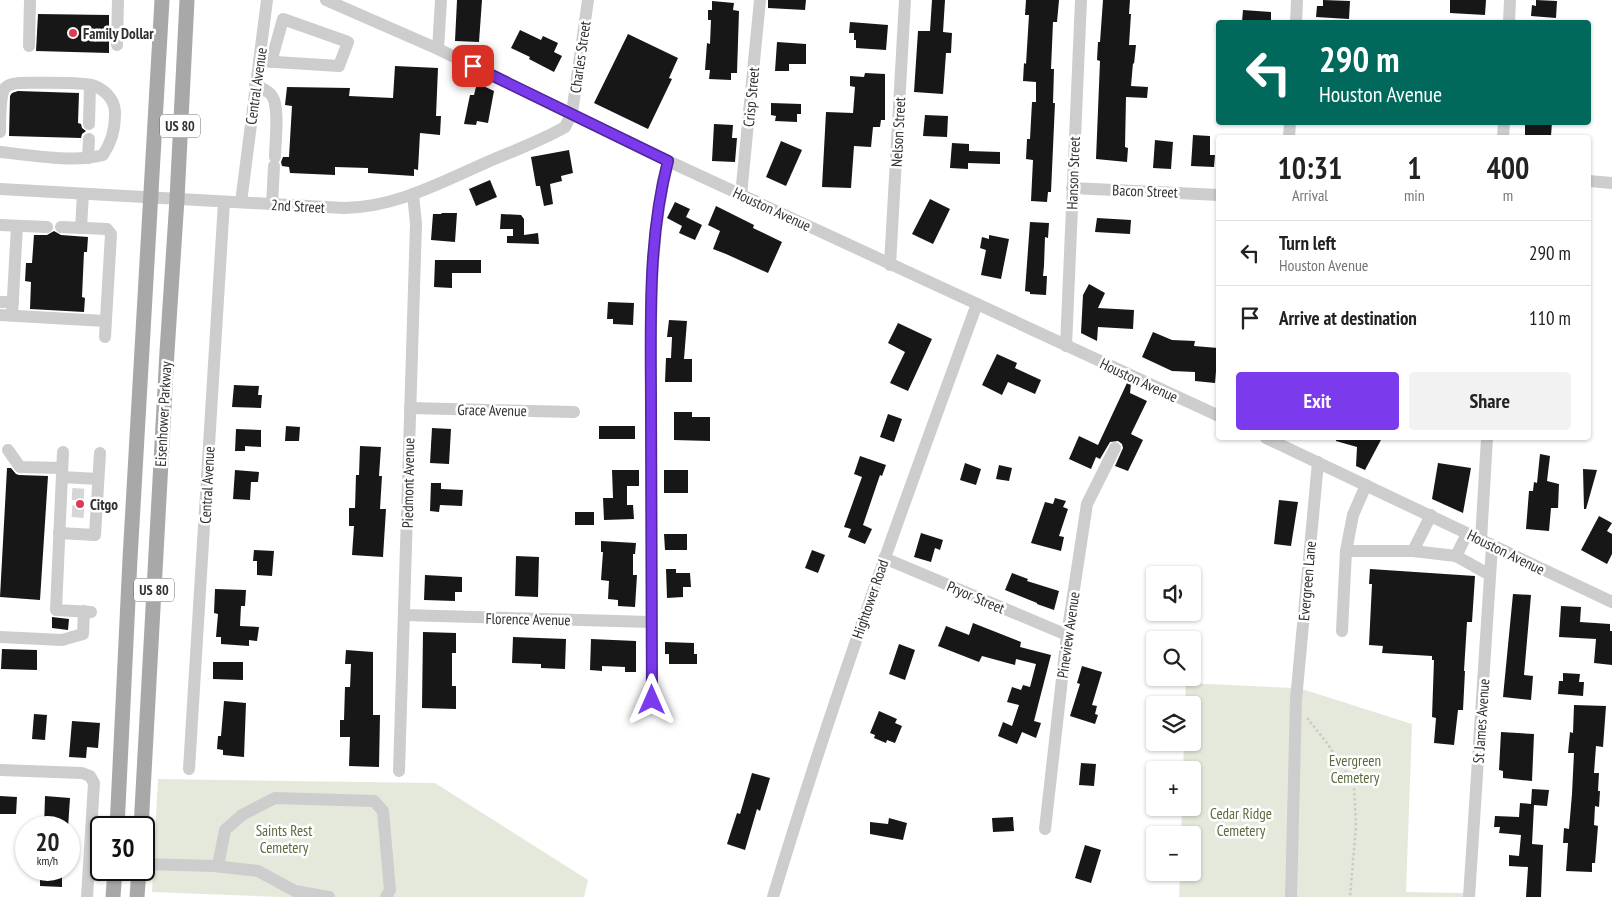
<!DOCTYPE html>
<meta charset="utf-8">
<style>
:root{--surface:#fff;--page:#f2f2f2;--text:#222;--muted:#767676;--line:#e0e0e0;--accent:#7c3aed}
body{margin:0;font-family:"PT Sans Narrow",sans-serif;background:var(--page);color:var(--text);height:100vh;display:flex;flex-direction:column;font-size:19px;white-space:nowrap}
*{box-sizing:border-box;margin:0}
p{font-size:16px;color:var(--muted)}
.icon{flex:none;width:28px;height:28px;fill:none;stroke:currentColor;stroke-width:2;stroke-linecap:round;stroke-linejoin:round}
.map{position:relative;flex:1;overflow:hidden}
.details{position:absolute;left:1216px;top:135px;width:375px;height:305px;display:flex;flex-direction:column;background:var(--surface);border-radius:5px;box-shadow:0 1px 4px #0004}
.details>*{flex:none}
.hud{position:absolute;left:1216px;top:20px;width:375px;height:105px;border-radius:5px;box-shadow:0 1px 4px #0004;background:#00695c;color:#fff;overflow:hidden}
.buttons{position:absolute;left:1146px;top:566px;display:grid;gap:10px}
.buttons a{display:grid;place-items:center;width:55px;height:55px;border-radius:5px;background:var(--surface);box-shadow:0 1px 4px #0004;font-size:25px}
.speed{position:absolute;left:15px;top:816px;display:flex;gap:10px;font-size:25px;font-weight:700;text-align:center}
.speed>*{display:grid;place-content:center;width:65px;height:65px;border-radius:50%;background:var(--surface);box-shadow:0 1px 4px #0004;line-height:1}
.speed small{font-size:12px;font-weight:400}
.speed .limit{border:2px solid #111;border-radius:8px;background:#fff;color:#111}
.pin{position:absolute;display:grid;place-items:center;width:42px;height:42px;color:#fff;margin:-21px;border-radius:10px;box-shadow:0 2px 8px #0006}
.me{position:absolute;width:55px;margin:-28px;rotate:0deg;stroke-linejoin:round;filter:drop-shadow(0 0 4px #0008)}
.turn{display:flex;align-items:center;gap:18px;height:105px;padding:0 20px;font-size:22px}
.turn .icon{width:65px;height:65px;stroke-width:2.5}
.turn b{display:block;font-size:35px;line-height:42px}
.eta{display:flex;justify-content:space-evenly;align-items:center;height:85px;text-align:center}
.eta b{font-size:30px;font-weight:800;line-height:35px}
.action{display:flex;gap:10px;margin-top:auto;padding:10px 20px}
.action a{flex:1;height:58px;border-radius:5px;background:var(--accent);color:#fff;font-size:20px;font-weight:800;line-height:58px;text-align:center}
.action a+a{background:var(--page);color:var(--text)}
ul{padding:0;list-style:none}
li{display:flex;align-items:center;gap:15px;height:65px;padding:0 20px;border-top:1px solid var(--line)}
li div{flex:1}
li b{display:block;font-size:19px}
li em{font-style:normal}
.map>svg:first-child{display:block}
.green{fill:#e5e9dc}
.building{fill:#171717}
.lines{fill:none;stroke-linecap:round;stroke-linejoin:round}
.minor-tunnel{stroke:#d6d6d6;stroke-width:12;stroke-dasharray:12 6;stroke-linecap:butt}
.path{stroke:#cacaca;stroke-width:2.5;stroke-dasharray:2.5 2.5;stroke-linecap:butt}
.minor{stroke:#cdcdcd;stroke-width:12}
.major{stroke:#a8a8a8;stroke-width:15}
.route-casing{stroke:#51269a;stroke-width:12}
.route{stroke:#7c3aed;stroke-width:9}
.poi-dot{fill:#df3a58;stroke:#fff;stroke-width:2}
.labels{text-anchor:middle;dominant-baseline:central;stroke-width:5;stroke-linejoin:round;paint-order:stroke}
.shield{fill:#fff;stroke:#6e6e6e;stroke-width:1}
.shield-label{font-size:14px;font-weight:bold;fill:#303030}
.poi-label{font-size:15px;font-weight:bold;fill:#303030;stroke:#fff;text-anchor:start}
.street-label{font-size:15px;fill:#303030;stroke:#fff}
.park-label{font-size:15px;fill:#586b3f;stroke:#fff}
</style>
<div class="map">
<svg width="1612" height="897" viewBox="0 0 1612 897">
<rect width="100%" height="100%" fill="#fff"/>
<g class="green">
<polygon points="1186,683 1293,688 1289,897 1179,897 1180,873 1192,872 1192,835 1181,835 1182,808 1192,808 1192,770 1183,770 1184,743 1192,742 1192,705 1185,705"/>
<polygon points="1302,689 1412,724 1406,892 1463,893 1463,897 1296,897"/>
<polygon points="158,779 435,783 588,880 584,897 280,897 152,892"/>
</g>
<g class="building">
<polygon points="457,0 482,0 479,42 455,41"/>
<polygon points="768,0 806,0 805,10 768,8"/>
<polygon points="932,0 945,0 943,32 952,33 951,53 946,53 943,94 914,92 918,31 930,31"/>
<polygon points="1026,0 1059,0 1057,22 1053,22 1051,69 1054,69 1053,103 1055,103 1051,192 1048,192 1047,202 1031,201 1033,160 1026,159 1027,139 1030,139 1032,102 1036,102 1036,82 1023,81 1024,63 1026,64 1029,15 1025,15"/>
<polygon points="1103,0 1130,0 1129,14 1131,14 1129,45 1136,45 1134,64 1133,63 1131,86 1148,87 1147,98 1126,97 1125,147 1128,148 1127,162 1096,159 1100,61 1097,60 1098,42 1100,42"/>
<polygon points="1323,0 1350,1 1349,19 1316,17 1317,6 1323,6"/>
<polygon points="1450,0 1486,0 1485,15 1450,13"/>
<polygon points="1536,0 1557,1 1556,18 1531,16 1532,5 1536,6"/>
<polygon points="712,1 734,3 733,10 739,11 737,73 731,73 731,80 709,79 710,70 705,70 707,43 710,44 711,20 708,20 708,10 712,10"/>
<polygon points="1243,10 1271,12 1271,22 1242,22"/>
<polygon points="38,14 109,15 109,53 36,51"/>
<polygon points="850,22 888,25 886,50 856,48 856,40 854,40 854,33 849,33"/>
<polygon points="520,30 541,40 543,36 558,43 554,52 562,56 554,72 529,59 530,57 511,48"/>
<polygon points="628,34 678,58 669,78 672,79 648,129 594,103"/>
<polygon points="777,42 806,44 806,64 789,64 789,71 775,71"/>
<polygon points="395,66 438,68 436,116 441,116 440,135 420,133 418,170 414,169 414,176 368,173 368,168 335,167 335,175 290,173 289,167 282,166 281,162 283,157 289,157 292,106 285,105 287,87 350,88 349,96 393,98"/>
<polygon points="865,73 885,74 885,120 881,120 880,127 873,127 871,147 854,146 851,188 822,187 826,112 853,113 855,87 850,86 850,76 864,77"/>
<polygon points="477,83 494,91 488,123 477,121 476,125 464,124 470,95 474,95"/>
<polygon points="18,91 79,93 78,123 81,124 82,128 86,131 82,134 81,138 9,136 10,96 12,93"/>
<polygon points="771,103 801,104 801,114 797,114 797,122 775,121 776,116 771,115"/>
<polygon points="925,115 948,116 947,137 923,136"/>
<polygon points="1552,122 1551,136 1525,135 1525,123"/>
<polygon points="714,124 733,125 732,138 737,138 735,162 712,161"/>
<polygon points="1193,135 1210,136 1210,155 1215,155 1214,167 1191,166"/>
<polygon points="1155,140 1173,142 1171,169 1153,168"/>
<polygon points="781,141 802,150 786,186 766,177"/>
<polygon points="952,143 969,144 969,151 1000,152 1000,164 968,163 968,169 950,168"/>
<polygon points="569,150 573,173 561,176 562,181 550,184 553,204 544,206 540,186 536,186 531,157"/>
<polygon points="490,180 497,197 476,206 469,189"/>
<polygon points="930,199 950,209 933,244 912,234"/>
<polygon points="675,202 690,209 686,217 702,225 695,240 679,233 682,226 667,218"/>
<polygon points="716,206 754,225 753,228 782,242 768,273 726,254 713,249 720,231 708,225"/>
<polygon points="442,213 457,213 455,242 431,240 433,214 441,214"/>
<polygon points="501,214 521,215 524,219 524,235 538,233 539,244 507,243 507,236 513,236 513,229 500,229"/>
<polygon points="1097,218 1131,220 1130,234 1095,232"/>
<polygon points="1030,222 1049,223 1048,238 1045,237 1044,266 1043,276 1047,276 1046,295 1030,294 1030,292 1025,291"/>
<polygon points="54,231 61,235 88,237 87,252 84,252 82,297 85,298 84,312 30,309 31,282 25,281 26,263 32,263 34,235 47,235"/>
<polygon points="989,235 1009,239 1001,279 981,275 986,250 980,248 982,237 989,239"/>
<polygon points="435,260 481,260 481,273 452,273 452,288 434,287"/>
<polygon points="1089,284 1105,293 1098,308 1134,310 1133,329 1098,327 1097,341 1081,333 1083,295"/>
<polygon points="608,302 634,303 633,325 613,324 613,319 607,319"/>
<polygon points="669,320 687,321 684,359 692,359 692,382 665,382 666,358 671,358 672,337 667,337"/>
<polygon points="898,323 932,339 908,391 890,383 905,352 888,343"/>
<polygon points="1153,332 1172,340 1195,341 1194,346 1218,348 1215,383 1195,381 1195,372 1172,371 1142,357"/>
<polygon points="997,354 1017,363 1015,368 1041,380 1035,394 1008,382 1002,395 982,385"/>
<polygon points="1127,383 1131,384 1130,393 1147,401 1131,434 1143,440 1128,471 1115,466 1123,448 1122,444 1118,441 1110,442 1100,459 1096,457 1091,469 1069,459 1079,436 1098,445"/>
<polygon points="234,385 259,386 258,395 262,395 261,408 232,407"/>
<polygon points="674,412 692,412 692,417 710,417 710,441 674,440"/>
<polygon points="888,414 902,419 894,442 880,437"/>
<polygon points="286,426 300,427 299,441 285,441"/>
<rect x="599" y="426" width="36" height="13"/>
<polygon points="432,428 451,429 449,464 430,463"/>
<polygon points="236,429 261,430 261,447 245,446 245,451 235,451"/>
<polygon points="1336,438 1382,438 1365,470 1356,466 1357,447 1336,441"/>
<polygon points="360,446 381,447 379,476 382,476 380,509 386,509 383,557 352,555 354,526 349,526 349,508 355,508 356,475 359,475"/>
<polygon points="1540,454 1550,456 1547,481 1559,484 1558,508 1551,508 1549,531 1526,529 1529,491 1533,491 1534,482 1537,483"/>
<polygon points="860,456 886,465 882,476 880,475 863,525 872,529 865,544 848,537 851,529 844,527 862,477 854,474"/>
<polygon points="965,463 981,469 976,485 960,480"/>
<polygon points="1438,463 1471,468 1463,513 1432,499"/>
<polygon points="999,465 1012,468 1009,481 996,479"/>
<polygon points="7,468 11,468 16,474 19,475 48,476 40,600 0,597"/>
<polygon points="1583,469 1597,470 1586,509 1584,509"/>
<polygon points="235,470 259,472 258,482 251,482 250,500 233,499"/>
<polygon points="612,470 639,470 639,486 627,486 627,505 633,505 634,519 604,520 603,498 613,498"/>
<rect x="664" y="470" width="24" height="23"/>
<polygon points="431,483 441,483 441,489 463,490 462,506 440,505 439,512 430,511"/>
<polygon points="1055,498 1066,501 1063,507 1068,509 1059,536 1064,537 1061,551 1031,543 1045,502 1053,504"/>
<polygon points="1279,500 1298,502 1291,546 1274,544"/>
<rect x="575" y="512" width="19" height="13"/>
<polygon points="1599,516 1612,523 1607,531 1612,534 1612,554 1607,564 1581,550"/>
<polygon points="921,533 943,540 940,550 935,548 931,562 914,557"/>
<polygon points="664,534 687,534 687,550 665,550"/>
<polygon points="601,541 636,543 635,554 633,554 633,575 637,575 635,607 618,606 618,600 608,599 609,581 601,580 603,552 601,552"/>
<polygon points="254,550 274,551 272,576 257,575 257,561 253,561"/>
<polygon points="812,550 825,555 818,573 805,568"/>
<polygon points="516,556 539,557 538,597 515,596"/>
<polygon points="666,569 676,569 676,573 690,573 691,587 683,587 683,597 667,598"/>
<polygon points="1370,569 1475,576 1472,622 1467,622 1464,671 1465,671 1463,710 1458,710 1454,745 1434,743 1436,718 1432,717 1434,660 1432,660 1432,656 1382,653 1383,646 1369,645 1372,584 1369,584"/>
<polygon points="1012,573 1028,579 1027,581 1059,591 1054,610 1037,604 1037,603 1005,590"/>
<polygon points="425,575 462,577 462,592 455,592 455,601 424,600"/>
<polygon points="215,589 246,590 245,606 241,606 240,626 259,627 257,641 249,640 249,646 221,644 221,637 216,637 218,614 214,613"/>
<polygon points="1513,594 1531,595 1524,675 1533,676 1531,700 1503,697"/>
<polygon points="1561,606 1581,607 1580,622 1610,624 1610,631 1612,631 1612,665 1594,663 1596,639 1559,637"/>
<polygon points="52,617 69,619 68,630 52,628"/>
<polygon points="973,623 1021,642 1020,647 1051,655 1034,721 1041,723 1036,738 1022,732 1017,744 998,736 1003,722 1012,726 1019,705 1007,702 1012,687 1021,690 1023,685 1030,687 1036,664 1016,659 1015,665 982,656 979,662 938,646 946,626 969,635"/>
<polygon points="423,632 456,633 456,653 452,653 452,686 456,686 456,709 422,708"/>
<polygon points="513,637 566,639 565,669 541,668 541,664 512,663"/>
<polygon points="591,639 636,641 636,672 625,672 625,667 602,666 602,671 590,670"/>
<polygon points="665,642 694,643 694,654 697,654 697,664 669,664 669,654 665,654"/>
<polygon points="899,644 915,650 905,680 889,674"/>
<polygon points="2,649 37,650 37,670 1,669"/>
<polygon points="346,650 373,652 373,715 380,715 379,767 349,766 350,737 340,737 340,720 344,720 345,687 350,687 351,664 345,664"/>
<polygon points="213,662 243,662 243,680 213,679"/>
<polygon points="1082,666 1102,672 1092,705 1097,706 1095,714 1098,715 1095,724 1070,716 1080,684 1077,683"/>
<polygon points="1563,673 1580,674 1579,682 1584,682 1583,696 1558,694 1559,681 1563,681"/>
<polygon points="224,701 246,703 244,757 223,755 223,750 217,749 218,736 221,736"/>
<polygon points="1574,705 1606,706 1603,747 1596,746 1594,773 1599,773 1598,791 1600,791 1599,807 1595,806 1594,825 1598,826 1595,863 1592,863 1592,872 1566,871 1568,843 1563,843 1564,828 1569,829 1572,794 1574,753 1568,753 1570,732 1573,733"/>
<polygon points="879,711 897,719 895,723 902,726 895,743 887,740 886,743 874,738 875,735 870,733"/>
<polygon points="34,714 47,715 45,740 32,739"/>
<polygon points="72,721 100,723 98,748 87,747 86,758 69,757"/>
<polygon points="1501,732 1534,734 1532,781 1503,778 1503,771 1499,770"/>
<polygon points="1081,763 1096,764 1094,786 1079,785"/>
<polygon points="752,773 770,778 760,811 757,809 745,850 727,844 737,813 740,814"/>
<polygon points="1532,789 1549,790 1547,806 1534,805 1532,844 1543,845 1541,897 1526,897 1528,867 1509,866 1509,855 1519,856 1521,835 1499,833 1500,827 1494,827 1495,816 1519,817 1520,803 1531,804"/>
<polygon points="0,796 17,797 16,814 0,814"/>
<polygon points="45,796 70,798 68,828 44,828"/>
<polygon points="1013,817 1014,831 993,832 992,818"/>
<polygon points="889,818 907,823 903,840 870,834 870,822 888,824"/>
<polygon points="1085,845 1101,850 1091,883 1075,878"/>
<polygon points="45,870 62,870 62,887 40,886 40,876 44,876"/>
</g>
<g class="lines">
<g class="minor-tunnel">
<polyline points="72,494 86,495"/>
<polyline points="72,511 85,512"/>
</g>
<polyline class="path" points="1307,718 1327,743 1354,785 1356,826 1350,897"/>
<g class="minor">
<polyline points="326,0 438,49 668,161 1219,416"/>
<polyline points="1296,22 1297,0"/>
<polyline points="1509,22 1510,0"/>
<polyline points="117,45 118,0"/>
<polyline points="29,46 30,0"/>
<polyline points="438,49 441,0"/>
<polyline points="259,61 339,66 348,42 283,19 271,62"/>
<path d="M255,85c6,3 13,5 17,11 8,11 3,47 3,61"/>
<polyline points="89,124 90,85"/>
<path d="M0,132c0,-11 0,-34 4,-43 4,-5 9,-5 15,-6 14,0 66,-2 76,3 13,6 21,16 20,30 0,14 -4,27 -12,39 -29,8 -73,0 -103,-3"/>
<polyline points="1289,138 1290,122"/>
<polyline points="1503,138 1504,122"/>
<polyline points="88,158 89,139"/>
<polyline points="1589,181 1612,183"/>
<polyline points="1072,188 1219,195"/>
<path d="M0,189l344,19c51,-1 94,-24 139,-44 27,-12 56,-22 82,-37l7,-14 16,-113"/>
<polyline points="741,195 760,0"/>
<polyline points="241,202 267,0"/>
<polyline points="272,205 274,166"/>
<polyline points="0,225 47,227"/>
<polyline points="61,227 107,229 111,234 105,337"/>
<polyline points="81,228 83,194"/>
<polyline points="890,265 905,0"/>
<polyline points="0,302 13,302"/>
<polyline points="0,315 105,321"/>
<polyline points="12,315 17,226"/>
<polyline points="1066,346 1081,0"/>
<polyline points="410,408 574,412"/>
<polyline points="1266,438 1612,602"/>
<polyline points="8,450 20,467 62,468"/>
<polyline points="63,452 56,610 91,612"/>
<polyline points="62,477 98,479"/>
<polyline points="1366,485 1353,515 1346,551 1413,551 1431,515"/>
<polyline points="59,533 95,535 100,453"/>
<polyline points="1481,540 1487,438"/>
<polyline points="1413,551 1456,556 1467,534"/>
<polyline points="1456,556 1490,575"/>
<polyline points="884,558 1067,635"/>
<polyline points="404,615 651,622"/>
<polyline points="1342,631 1346,551"/>
<polyline points="0,637 62,640 83,634 84,611"/>
<path d="M652,700c-1,-97 -1,-194 -1,-291 0,-83 -3,-167 17,-248"/>
<polyline points="189,769 224,202"/>
<polyline points="0,770 82,773 90,776 94,783 87,897"/>
<polyline points="399,771 416,224 413,194"/>
<polyline points="1045,829 1067,635 1087,504 1115,448"/>
<polyline points="144,864 214,866 258,871 295,891 329,897"/>
<polyline points="218,866 225,830 242,815 275,798 374,801 383,811 390,890 386,897"/>
<path d="M773,897c60,-200 132,-397 204,-593"/>
<polyline points="1291,897 1296,700 1318,462"/>
<polyline points="1469,897 1492,546"/>
</g>
<g class="major">
<polyline points="117,828 130,559 162,0"/>
<polyline points="141,828 167,352 177,199 187,0"/>
<polyline points="113,897 115,870"/>
<polyline points="137,897 139,870"/>
</g>
</g>
<g class="lines">
<g class="route-casing">
<path id="route" d="M473,66l195,95c-21,81 -17,165 -17,248 0,97 0,194 1,291"/>
</g>
<use href="#route" class="route"/>
</g>
<g class="poi-dot">
<circle cx="73" cy="33" r="5"/>
<circle cx="80" cy="504" r="5"/>
</g>
<g class="labels">
<g class="shield">
<rect x="160" y="114.5" width="40" height="23" rx="4"/>
<rect x="134" y="578.5" width="40" height="23" rx="4"/>
</g>
<g class="shield-label">
<text x="180" y="126">US 80</text>
<text x="154" y="590">US 80</text>
</g>
<g class="poi-label">
<text x="83" y="33">Family Dollar</text>
<text x="90" y="504">Citgo</text>
</g>
<g class="street-label">
<text transform="translate(580 57) rotate(-82)">Charles Street</text>
<text transform="translate(256 86) rotate(-82)">Central Avenue</text>
<text transform="translate(751 97) rotate(-85)">Crisp Street</text>
<text transform="translate(898 132) rotate(-87)">Nelson Street</text>
<text transform="translate(1073 173) rotate(-88)">Hanson Street</text>
<text transform="translate(1145 191) rotate(2)">Bacon Street</text>
<text transform="translate(298 206) rotate(3)">2nd Street</text>
<text transform="translate(772 209) rotate(25)">Houston Avenue</text>
<text transform="translate(1139 380) rotate(25)">Houston Avenue</text>
<text transform="translate(492 410) rotate(1)">Grace Avenue</text>
<text transform="translate(163 414) rotate(-87)">Eisenhower Parkway</text>
<text transform="translate(408 483) rotate(-89)">Piedmont Avenue</text>
<text transform="translate(207 485) rotate(-87)">Central Avenue</text>
<text transform="translate(1506 552) rotate(26)">Houston Avenue</text>
<text transform="translate(1307 581) rotate(-85)">Evergreen Lane</text>
<text transform="translate(976 597) rotate(23)">Pryor Street</text>
<text transform="translate(870 599) rotate(-71)">Hightower Road</text>
<text transform="translate(528 619) rotate(1)">Florence Avenue</text>
<text transform="translate(1068 635) rotate(-82)">Pineview Avenue</text>
<text transform="translate(1481 721) rotate(-86)">St James Avenue</text>
</g>
<g class="park-label">
<text x="1355" y="760">Evergreen<tspan x="1355" dy="17">Cemetery</tspan></text>
<text x="1241" y="813">Cedar Ridge<tspan x="1241" dy="17">Cemetery</tspan></text>
<text x="284" y="830">Saints Rest<tspan x="284" dy="17">Cemetery</tspan></text>
</g>
</g>
</svg>
<div class="buttons">
<a><svg class="icon" aria-label="sound" viewBox="0 0 24 24"><path d="M4 9h4l5-4v14l-5-4H4zM17 9q2 3 0 6"/></svg></a>
<a><svg class="icon" aria-label="search" viewBox="0 0 24 24"><circle cx="10" cy="10" r="6"/><path d="M15 15l6 6"/></svg></a>
<a><svg class="icon" aria-label="layers" viewBox="0 0 24 24"><path d="M12 4l9 5-9 5-9-5zM3 14l9 5 9-5"/></svg></a>
<a>+</a>
<a>−</a>
</div>
<div class="speed"><div>20<small>km/h</small></div><div class="limit">30</div></div>
<div class="pin" style="left:473px;top:66px;background:#d93025"><svg class="icon" aria-label="arrive" viewBox="0 0 24 24"><path d="M6 21V4h12l-3 4 3 4H6"/></svg></div>
<svg class="me" style="left:652px;top:700px" viewBox="-20 -20 40 40"><path d="M0-17L14 15 0 8-14 15z" fill="#7c3aed" stroke="#fff" stroke-width="4"/></svg>
<div class="hud">
<div class="turn"><svg class="icon" aria-label="left" viewBox="0 0 24 24"><path d="M17 20v-9H6M10 6l-5 5 5 5"/></svg><div><b>290 m</b>Houston Avenue</div></div>
</div>
<section class="details">
<div class="eta">
<div><b>10:31</b><p>Arrival</p></div>
<div><b>1</b><p>min</p></div>
<div><b>400</b><p>m</p></div>
</div>
<ul>
<li><svg class="icon" aria-label="left" viewBox="0 0 24 24"><path d="M17 20v-9H6M10 6l-5 5 5 5"/></svg><div><b>Turn left</b><p>Houston Avenue</p></div><em>290 m</em></li>
<li><svg class="icon" aria-label="arrive" viewBox="0 0 24 24"><path d="M6 21V4h12l-3 4 3 4H6"/></svg><div><b>Arrive at destination</b></div><em>110 m</em></li>
</ul>
<div class="action"><a>Exit</a><a>Share</a></div>
</section>
</div>
